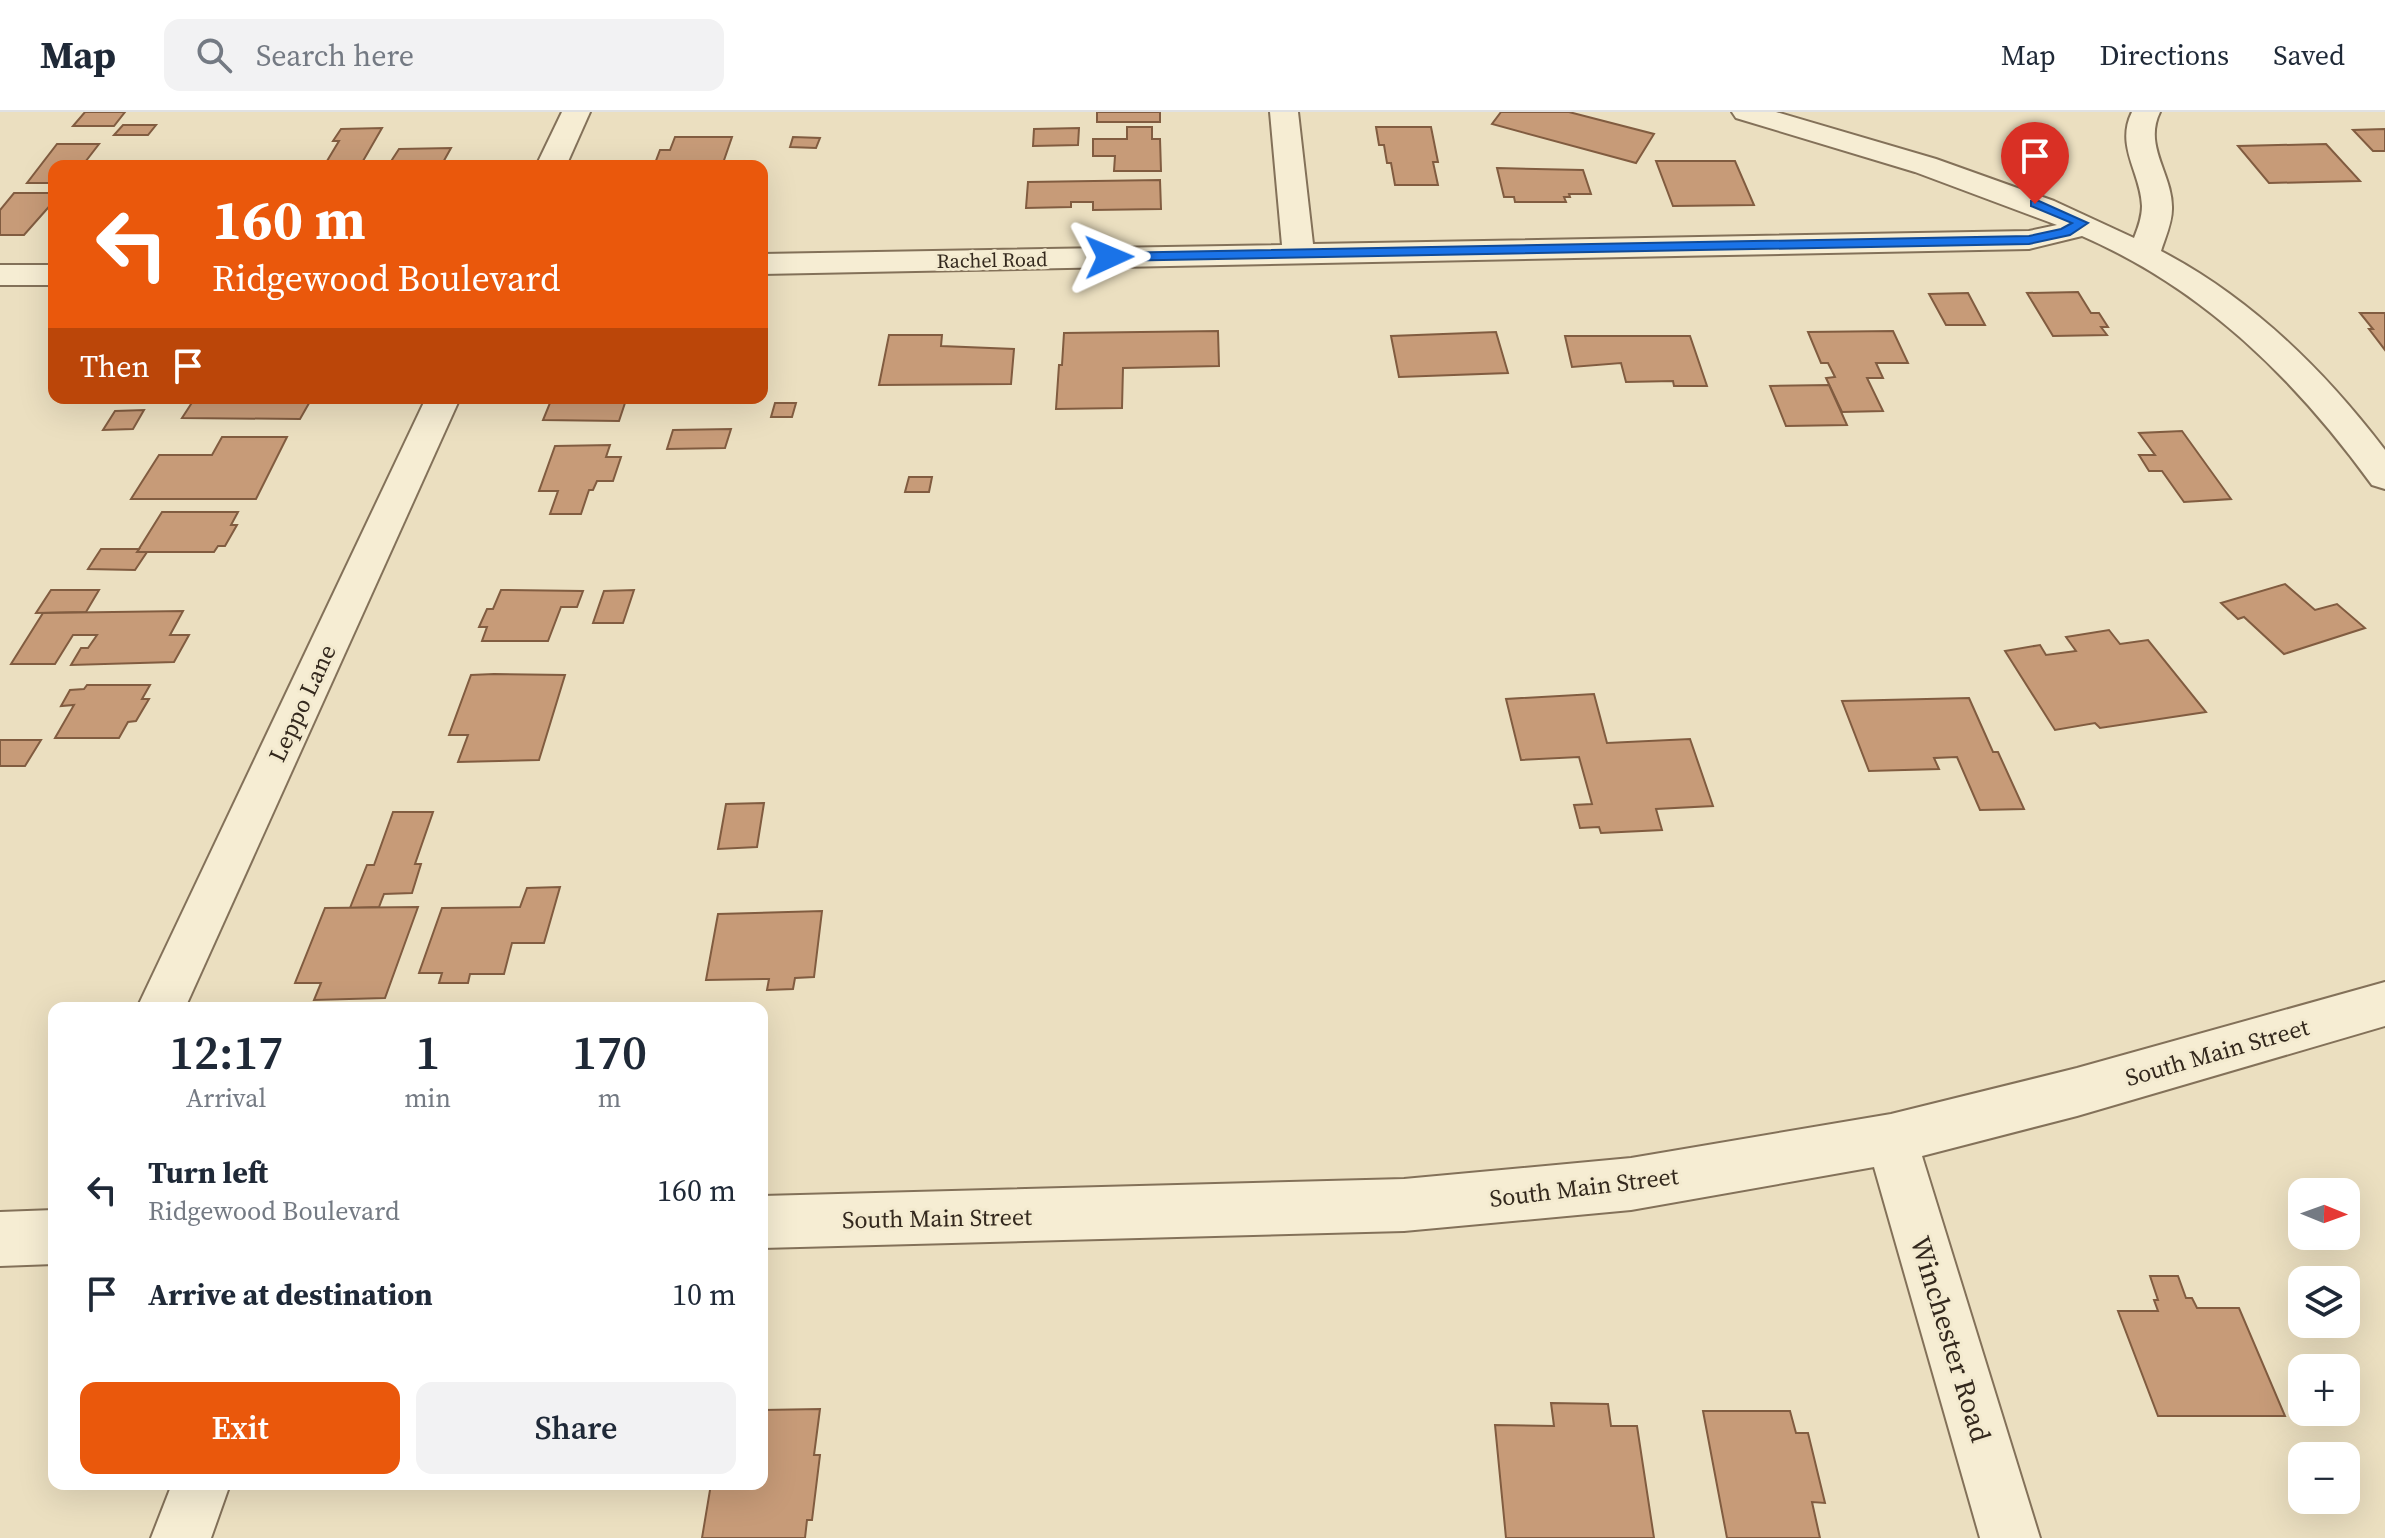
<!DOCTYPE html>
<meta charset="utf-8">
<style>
:root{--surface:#fff;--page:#f2f2f3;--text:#1f2937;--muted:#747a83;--line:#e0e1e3;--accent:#ea580c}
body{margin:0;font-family:"Source Serif 4",serif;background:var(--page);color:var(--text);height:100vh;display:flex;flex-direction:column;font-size:30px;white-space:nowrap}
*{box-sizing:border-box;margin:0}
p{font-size:26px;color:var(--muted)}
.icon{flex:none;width:44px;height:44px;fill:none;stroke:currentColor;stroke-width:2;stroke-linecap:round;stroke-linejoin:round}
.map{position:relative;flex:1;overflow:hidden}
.side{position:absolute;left:48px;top:890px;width:720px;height:488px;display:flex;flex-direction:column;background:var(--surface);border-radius:16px;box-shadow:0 8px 32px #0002}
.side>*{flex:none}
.top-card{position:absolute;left:48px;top:48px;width:720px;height:244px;border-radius:16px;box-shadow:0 8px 32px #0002;background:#ea580c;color:#fff;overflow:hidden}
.needle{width:52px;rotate:91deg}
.tools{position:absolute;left:2288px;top:1066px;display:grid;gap:16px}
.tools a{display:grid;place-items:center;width:72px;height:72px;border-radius:16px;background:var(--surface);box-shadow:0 8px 32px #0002;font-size:40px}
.pin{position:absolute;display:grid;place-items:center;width:68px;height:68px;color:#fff;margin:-82px -34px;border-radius:50% 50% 50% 0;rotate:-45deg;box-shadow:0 0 8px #0007}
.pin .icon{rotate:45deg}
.me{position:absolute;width:88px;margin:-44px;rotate:89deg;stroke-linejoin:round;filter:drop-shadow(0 0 6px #0008)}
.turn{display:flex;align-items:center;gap:28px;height:168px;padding:0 32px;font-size:36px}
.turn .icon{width:104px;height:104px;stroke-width:2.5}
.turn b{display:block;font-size:56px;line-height:68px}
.then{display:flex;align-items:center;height:76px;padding:0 32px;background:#0003;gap:16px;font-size:30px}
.eta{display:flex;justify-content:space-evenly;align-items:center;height:136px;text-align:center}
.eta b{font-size:48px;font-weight:600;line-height:56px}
.action{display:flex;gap:16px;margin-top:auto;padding:16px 32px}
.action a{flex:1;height:92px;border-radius:16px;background:var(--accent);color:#fff;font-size:32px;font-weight:600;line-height:92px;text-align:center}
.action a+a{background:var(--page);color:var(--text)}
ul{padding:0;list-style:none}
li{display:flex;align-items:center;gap:24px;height:104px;padding:0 32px}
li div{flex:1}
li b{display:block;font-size:30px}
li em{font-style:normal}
header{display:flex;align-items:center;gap:48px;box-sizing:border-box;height:112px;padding:0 40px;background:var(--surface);border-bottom:2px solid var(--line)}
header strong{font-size:38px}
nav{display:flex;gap:44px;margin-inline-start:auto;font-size:28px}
.search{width:560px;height:72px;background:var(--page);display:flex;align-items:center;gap:20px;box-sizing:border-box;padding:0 28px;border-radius:16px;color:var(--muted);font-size:30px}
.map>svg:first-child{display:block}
.building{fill:#c79b78;stroke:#815c40;stroke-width:2}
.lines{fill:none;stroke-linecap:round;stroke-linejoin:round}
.minor-casing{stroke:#837159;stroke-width:4}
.minor{fill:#f6edd3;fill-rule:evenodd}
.route{fill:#1a73e8;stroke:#114b97;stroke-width:2}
.labels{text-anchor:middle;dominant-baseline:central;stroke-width:6;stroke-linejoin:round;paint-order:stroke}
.far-street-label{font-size:20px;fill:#33281d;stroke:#f3eacf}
.street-label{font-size:24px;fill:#33281d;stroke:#f3eacf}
.near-street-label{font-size:28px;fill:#33281d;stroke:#f3eacf}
</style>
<header>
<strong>Map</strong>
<div class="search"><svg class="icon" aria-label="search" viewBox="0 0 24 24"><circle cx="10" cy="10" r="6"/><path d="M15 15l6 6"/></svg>Search here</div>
<nav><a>Map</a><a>Directions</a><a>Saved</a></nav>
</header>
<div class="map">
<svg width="2385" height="1426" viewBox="0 0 2385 1426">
<rect width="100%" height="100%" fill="#ebdfc0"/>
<g class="building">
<polygon points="85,0 125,0 114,14 73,14"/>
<rect x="1097" y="0" width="63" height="10"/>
<polygon points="1501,0 1569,0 1654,22 1636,51 1492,12"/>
<polygon points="123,13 156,13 148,23 114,23"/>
<polygon points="1127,15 1152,15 1152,27 1160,27 1161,59 1114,59 1115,44 1093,44 1093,27 1127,27"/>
<polygon points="1376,15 1431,15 1438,50 1433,50 1438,73 1395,73 1391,51 1387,51 1384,33 1379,33"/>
<polygon points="382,16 363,49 327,49 339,29 333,29 341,17"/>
<polygon points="1079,16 1078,33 1033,34 1034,17"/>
<polygon points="2385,17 2385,39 2373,39 2353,18"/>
<polygon points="675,25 732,25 722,54 654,54 660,38 670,38"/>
<polygon points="793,25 820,26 816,36 790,35"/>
<polygon points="57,32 99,32 82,54 54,54 54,71 27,71"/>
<polygon points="2326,32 2360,69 2269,71 2238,34"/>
<polygon points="451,36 441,54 445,54 388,54 399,37"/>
<polygon points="1656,49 1735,49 1754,93 1673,94"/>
<polygon points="1497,56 1583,58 1591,82 1569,82 1570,85 1564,85 1566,90 1515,90 1514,85 1504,85"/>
<polygon points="1160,68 1161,97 1093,98 1093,90 1071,90 1071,95 1026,96 1028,70"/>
<polygon points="14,81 54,81 54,89 24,123 0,123 0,98"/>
<polygon points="2078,180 2091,201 2099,201 2108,215 2101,215 2107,223 2053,224 2027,181"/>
<polygon points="1968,181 1985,213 1946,213 1929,182"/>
<polygon points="2360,201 2385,201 2385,238 2369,217 2373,217"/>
<polygon points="1218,219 1219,254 1123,256 1122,296 1056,297 1059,253 1062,253 1064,221"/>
<polygon points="1893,219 1908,251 1876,251 1883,266 1867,266 1883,299 1842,300 1826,266 1835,265 1828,251 1821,251 1808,220"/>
<polygon points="1496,220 1508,261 1399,265 1391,224"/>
<polygon points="889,223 942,223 941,234 1014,237 1011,272 879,273"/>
<polygon points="1565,224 1690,224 1707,274 1674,274 1673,269 1626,270 1621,251 1572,255"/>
<polygon points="1829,273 1847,313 1786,314 1770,274"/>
<polygon points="195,286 312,286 300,307 182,306"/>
<polygon points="552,286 631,286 626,288 619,309 543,308"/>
<polygon points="775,291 796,291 792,305 771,305"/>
<polygon points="144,298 133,317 103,318 115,299"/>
<polygon points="731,317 725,336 667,337 673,318"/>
<polygon points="2182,319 2231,387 2184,390 2162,359 2149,359 2139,343 2155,343 2139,321"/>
<polygon points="222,325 287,325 256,387 131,387 159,343 212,343"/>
<polygon points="610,333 606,345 621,345 613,369 597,369 593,378 589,378 581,402 550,402 558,379 539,379 555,334"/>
<polygon points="909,365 932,365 929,380 905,380"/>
<polygon points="162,400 238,400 231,413 237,413 225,434 218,434 214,440 137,440"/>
<polygon points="101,437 139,437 137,440 147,440 135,458 88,457"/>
<polygon points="2285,472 2315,498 2337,492 2365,516 2284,542 2244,505 2238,507 2221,491"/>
<polygon points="51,478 99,478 86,500 36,501"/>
<polygon points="501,478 583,479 577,495 561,495 548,529 482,529 487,515 479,515 487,497 493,497"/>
<polygon points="634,478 623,511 593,511 604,479"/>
<polygon points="183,499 170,523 189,523 174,550 71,553 81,536 88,536 97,523 73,523 55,552 11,552 43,501"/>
<polygon points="2109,518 2120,532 2148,528 2206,600 2100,616 2095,611 2055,618 2005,539 2040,533 2046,543 2076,539 2066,525"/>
<polygon points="494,562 565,563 539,648 458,650 468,623 449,623 471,563"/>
<polygon points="87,573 150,573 142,587 149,587 136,609 128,610 119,626 55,626 74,593 61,594 70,578 84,577"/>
<polygon points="1594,582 1607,631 1690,627 1713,694 1656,697 1662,718 1601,721 1599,715 1580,716 1574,693 1592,692 1579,645 1521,648 1506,587"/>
<polygon points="1969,586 1993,640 1998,640 2024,697 1980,698 1957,645 1934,646 1939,657 1869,659 1842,589"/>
<polygon points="0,628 41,628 25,654 0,654"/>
<polygon points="764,691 757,735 718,737 726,692"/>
<polygon points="393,700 433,700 415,752 421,752 412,781 384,782 379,795 350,796 367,753 374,753"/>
<polygon points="560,775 544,831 512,831 504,862 470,862 468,871 439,871 442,861 419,861 442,796 520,795 527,776"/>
<polygon points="418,795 385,886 314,888 321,871 295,871 325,796"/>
<polygon points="822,799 814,865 795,866 793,877 767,878 769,867 706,868 718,802"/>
<polygon points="2150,1164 2178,1164 2186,1186 2192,1186 2197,1196 2239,1196 2285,1304 2158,1304 2118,1199 2158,1199 2154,1188 2158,1188"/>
<polygon points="1551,1291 1608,1292 1611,1314 1637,1314 1654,1426 1506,1426 1495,1313 1554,1314"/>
<polygon points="820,1297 814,1343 820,1343 812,1408 807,1408 805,1426 702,1426 711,1372 762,1372 762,1298"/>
<polygon points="1703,1299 1790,1299 1796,1321 1808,1321 1825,1391 1812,1390 1820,1426 1727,1426"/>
</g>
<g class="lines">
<g class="minor-casing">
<g id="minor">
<polygon points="562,0 590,0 566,54 536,54"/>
<path d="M1270,0h28l15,132 716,-13 28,-6 -142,-53 -179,-54 -4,-6h44l160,47 118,42 80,37c4,-10 8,-21 8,-32 -1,-33 -27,-60 -10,-94h28c-17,35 13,62 12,97 0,14 -7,29 -11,42 90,47 163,119 224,199v39l-13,-4c-77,-106 -168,-196 -290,-249l-53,13 -1267,25v-20l520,-9z"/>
<rect x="0" y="153" width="54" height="20"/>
<polygon points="426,286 460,286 185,896 137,896"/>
<polygon points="2385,870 2385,914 2077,1004 1922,1044 2040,1426 1980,1426 1874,1055 1631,1098 1404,1119 762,1136 762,1084 1404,1067 1631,1046 1891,1002 2077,956"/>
<polygon points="54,1098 54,1152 0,1154 0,1100"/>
<polygon points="172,1372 230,1372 211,1426 151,1426"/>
</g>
</g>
<use href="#minor" class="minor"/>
</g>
<polygon class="route" points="2031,89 2039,89 2088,111 2070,123 2029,132 1109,149 1103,145 1109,141 2029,124 2061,117 2072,111 2031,94"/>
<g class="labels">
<g class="far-street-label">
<text transform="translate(992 148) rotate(-1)">Rachel Road</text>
</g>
<g class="street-label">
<text transform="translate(302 591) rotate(-65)">Leppo Lane</text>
<text transform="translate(2217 940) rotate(-16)">South Main Street</text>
<text transform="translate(1584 1075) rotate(-7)">South Main Street</text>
<text transform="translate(937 1106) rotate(-1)">South Main Street</text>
</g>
<g class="near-street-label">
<text transform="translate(1951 1227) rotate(73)">Winchester Road</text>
</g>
</g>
</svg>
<div class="tools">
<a><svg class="needle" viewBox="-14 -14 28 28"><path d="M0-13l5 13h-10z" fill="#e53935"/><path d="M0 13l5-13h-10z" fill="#747a83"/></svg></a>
<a><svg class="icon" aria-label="layers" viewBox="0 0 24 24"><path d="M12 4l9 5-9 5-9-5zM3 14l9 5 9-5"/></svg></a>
<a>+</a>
<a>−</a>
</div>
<div class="pin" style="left:2035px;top:92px;background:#d93025"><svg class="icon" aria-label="arrive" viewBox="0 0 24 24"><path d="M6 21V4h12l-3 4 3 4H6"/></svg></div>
<svg class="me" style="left:1109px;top:145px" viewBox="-20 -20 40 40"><path d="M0-17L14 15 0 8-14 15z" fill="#1a73e8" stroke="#fff" stroke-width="4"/></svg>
<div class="top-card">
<div class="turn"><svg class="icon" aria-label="left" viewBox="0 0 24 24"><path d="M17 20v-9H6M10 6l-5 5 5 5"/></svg><div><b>160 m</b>Ridgewood Boulevard</div></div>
<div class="then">Then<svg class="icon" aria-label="arrive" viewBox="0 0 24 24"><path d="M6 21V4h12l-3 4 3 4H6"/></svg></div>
</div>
<section class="side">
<div class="eta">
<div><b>12:17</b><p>Arrival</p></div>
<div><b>1</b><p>min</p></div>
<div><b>170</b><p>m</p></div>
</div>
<ul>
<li><svg class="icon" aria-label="left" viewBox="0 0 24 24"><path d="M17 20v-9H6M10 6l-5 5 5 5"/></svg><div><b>Turn left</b><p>Ridgewood Boulevard</p></div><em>160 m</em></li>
<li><svg class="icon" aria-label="arrive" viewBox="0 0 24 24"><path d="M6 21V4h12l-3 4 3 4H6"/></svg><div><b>Arrive at destination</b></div><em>10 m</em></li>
</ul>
<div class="action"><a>Exit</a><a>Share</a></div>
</section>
</div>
